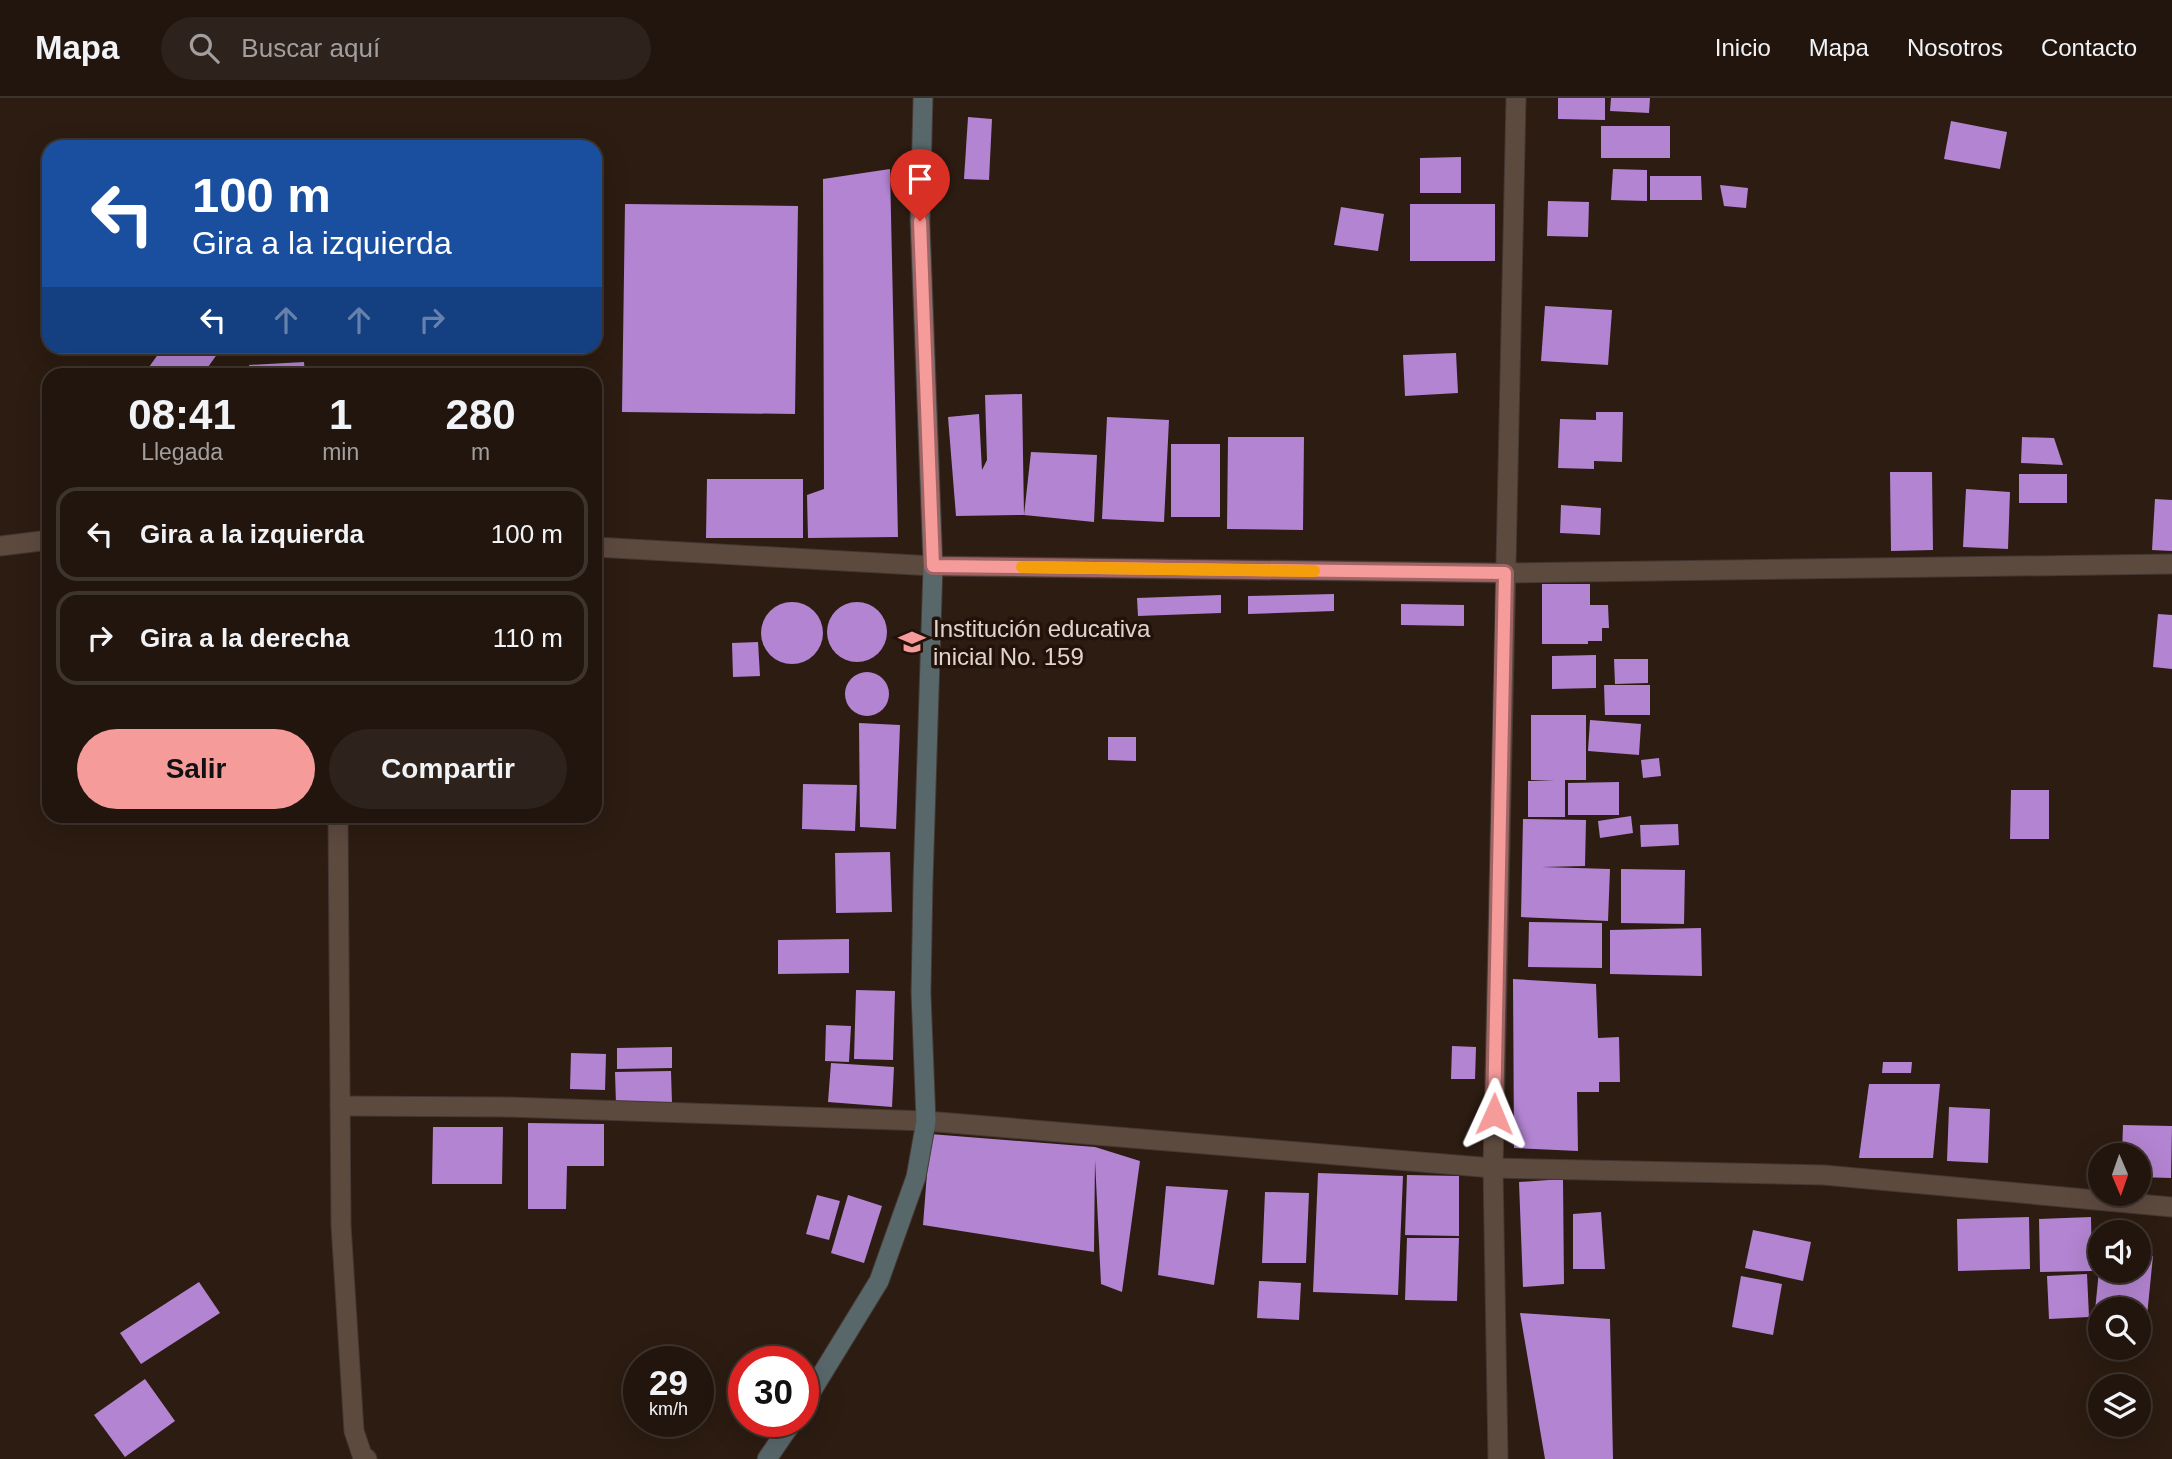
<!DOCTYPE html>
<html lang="es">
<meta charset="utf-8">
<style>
:root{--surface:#21150e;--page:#2d221c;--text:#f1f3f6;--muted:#a29f9e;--line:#3e342e;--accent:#f59b9a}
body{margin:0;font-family:Helvetica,sans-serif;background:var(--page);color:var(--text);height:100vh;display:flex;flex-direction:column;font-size:26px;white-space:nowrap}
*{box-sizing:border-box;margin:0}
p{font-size:23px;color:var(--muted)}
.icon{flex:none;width:38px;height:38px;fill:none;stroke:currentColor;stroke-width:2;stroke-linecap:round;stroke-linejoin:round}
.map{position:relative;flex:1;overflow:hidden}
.details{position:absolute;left:42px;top:270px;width:560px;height:455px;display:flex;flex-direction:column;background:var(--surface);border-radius:21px;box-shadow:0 7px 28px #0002,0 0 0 2px var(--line)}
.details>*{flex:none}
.banner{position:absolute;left:42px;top:42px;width:560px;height:214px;border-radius:21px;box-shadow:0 7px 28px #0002,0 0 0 2px var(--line);background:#1a4fa0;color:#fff;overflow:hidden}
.needle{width:46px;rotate:178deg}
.tools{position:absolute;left:2088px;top:1045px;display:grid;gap:14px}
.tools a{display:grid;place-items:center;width:63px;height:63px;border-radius:50%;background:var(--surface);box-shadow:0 7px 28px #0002,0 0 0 2px var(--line);font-size:35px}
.speed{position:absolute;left:623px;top:1248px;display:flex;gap:14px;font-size:35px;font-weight:700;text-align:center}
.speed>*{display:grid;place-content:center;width:91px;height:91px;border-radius:50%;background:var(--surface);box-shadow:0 7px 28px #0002,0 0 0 2px var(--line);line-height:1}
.speed small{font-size:18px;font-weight:400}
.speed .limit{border:10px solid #d22;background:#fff;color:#111}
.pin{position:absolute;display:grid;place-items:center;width:60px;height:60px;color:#fff;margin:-72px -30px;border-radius:50% 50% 50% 0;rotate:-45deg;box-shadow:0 0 7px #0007}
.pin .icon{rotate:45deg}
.me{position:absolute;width:77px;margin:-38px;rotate:1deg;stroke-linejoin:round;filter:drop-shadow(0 0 5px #0008)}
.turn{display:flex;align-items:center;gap:24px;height:147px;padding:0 35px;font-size:32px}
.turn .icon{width:91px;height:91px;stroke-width:2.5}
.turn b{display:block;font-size:49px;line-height:60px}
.lanes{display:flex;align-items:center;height:66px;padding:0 35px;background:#0003;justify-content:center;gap:35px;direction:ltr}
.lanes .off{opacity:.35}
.eta{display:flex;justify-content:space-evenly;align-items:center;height:119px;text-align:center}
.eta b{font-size:42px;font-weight:600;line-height:49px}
.primary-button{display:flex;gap:14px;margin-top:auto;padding:14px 35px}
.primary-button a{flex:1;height:80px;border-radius:42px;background:var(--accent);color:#111;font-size:28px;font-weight:600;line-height:80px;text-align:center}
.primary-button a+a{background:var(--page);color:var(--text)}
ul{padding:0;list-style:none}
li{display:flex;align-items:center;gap:21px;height:94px;margin:0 14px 10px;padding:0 21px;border:4px solid var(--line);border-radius:21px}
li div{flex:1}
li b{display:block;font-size:26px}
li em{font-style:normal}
header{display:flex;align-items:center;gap:42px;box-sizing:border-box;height:98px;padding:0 35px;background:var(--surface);border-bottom:2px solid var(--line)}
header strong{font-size:33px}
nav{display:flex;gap:38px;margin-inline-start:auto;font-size:24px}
.search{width:490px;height:63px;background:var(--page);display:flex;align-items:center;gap:18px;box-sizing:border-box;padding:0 24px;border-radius:38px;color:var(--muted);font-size:26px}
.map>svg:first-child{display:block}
.building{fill:#b384d1}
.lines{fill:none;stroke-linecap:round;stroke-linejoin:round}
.minor-casing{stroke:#443732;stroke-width:21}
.tertiary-casing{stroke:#443732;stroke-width:21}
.secondary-casing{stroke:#443732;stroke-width:21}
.minor{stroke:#5d4a3f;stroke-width:19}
.tertiary{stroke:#5d4a3f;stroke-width:19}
.secondary{stroke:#58676a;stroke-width:19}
.route-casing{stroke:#9f6564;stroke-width:18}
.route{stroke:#f59b9a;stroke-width:12}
.slow{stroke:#f59e0b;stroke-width:12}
.labels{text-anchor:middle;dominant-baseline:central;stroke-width:7;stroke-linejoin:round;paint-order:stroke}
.poi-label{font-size:24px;fill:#e0d4ce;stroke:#221209;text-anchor:start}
</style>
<header>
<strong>Mapa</strong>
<div class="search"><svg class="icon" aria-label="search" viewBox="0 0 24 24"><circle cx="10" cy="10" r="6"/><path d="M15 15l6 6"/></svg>Buscar aquí</div>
<nav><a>Inicio</a><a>Mapa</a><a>Nosotros</a><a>Contacto</a></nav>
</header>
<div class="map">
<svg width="2172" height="1361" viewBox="0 0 2172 1361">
<rect width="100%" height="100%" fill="#2c1c12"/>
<g class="building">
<polygon points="1558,0 1605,0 1605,22 1558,21"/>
<polygon points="1611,0 1650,0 1649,15 1610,13"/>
<polygon points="968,19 992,21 989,82 964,81"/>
<polygon points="1951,23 2007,34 2000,71 1944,61"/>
<rect x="1601" y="28" width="69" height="32"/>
<polygon points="1461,59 1461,95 1420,95 1420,60"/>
<polygon points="890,71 898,439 808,440 807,397 824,391 823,81"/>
<polygon points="1613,71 1647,72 1647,103 1611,102"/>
<polygon points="1650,78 1701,78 1702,102 1650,102"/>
<polygon points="1720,87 1748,90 1746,110 1724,108"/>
<polygon points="1548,103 1589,104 1588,139 1547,138"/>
<polygon points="625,106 798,108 795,316 622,314"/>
<rect x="1410" y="106" width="85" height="57"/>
<polygon points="1341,109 1384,116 1378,153 1334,147"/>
<polygon points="1545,208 1612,212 1608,267 1541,263"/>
<polygon points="164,248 223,248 203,276 144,276"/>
<polygon points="1456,255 1458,295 1405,298 1403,257"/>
<polygon points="304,264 305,276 250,276 249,267"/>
<polygon points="1022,296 1024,417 956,418 948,319 979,316 982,372 987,362 985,297"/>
<polygon points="1596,314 1623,314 1622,364 1594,363 1594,371 1558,370 1560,321 1596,322"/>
<polygon points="1107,319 1169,322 1164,424 1102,421"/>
<polygon points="1228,339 1304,339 1303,432 1227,431"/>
<polygon points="2022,339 2054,340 2063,367 2021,365"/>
<rect x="1171" y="346" width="49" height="73"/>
<polygon points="1031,354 1097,357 1094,424 1024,417"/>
<polygon points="1890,374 1932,374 1933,452 1891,453"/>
<rect x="2019" y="376" width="48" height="29"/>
<polygon points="707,381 803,381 803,440 706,440"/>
<polygon points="1966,391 2010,394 2008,451 1963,449"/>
<polygon points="2155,401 2172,402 2172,453 2152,452"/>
<polygon points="1561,407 1601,410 1600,437 1560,435"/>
<polygon points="1542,486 1590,486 1590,507 1608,507 1609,530 1602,530 1602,543 1588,543 1588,546 1542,546"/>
<polygon points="1334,496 1334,513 1248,516 1248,498"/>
<polygon points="1221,497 1221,515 1138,518 1137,500"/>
<circle cx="857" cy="534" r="30"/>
<circle cx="792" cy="535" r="31"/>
<polygon points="1401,506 1464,507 1464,528 1401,527"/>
<polygon points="2158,516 2172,517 2172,571 2153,569"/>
<polygon points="758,544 760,578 733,579 732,545"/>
<polygon points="1596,557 1596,590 1552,591 1552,558"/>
<polygon points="1614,561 1648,561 1648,585 1615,586"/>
<circle cx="867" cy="596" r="22"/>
<polygon points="1604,587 1650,587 1650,617 1605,617"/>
<polygon points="1531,617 1586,617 1586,682 1565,682 1565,719 1528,719 1528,683 1555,683 1531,682"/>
<polygon points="1590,622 1641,626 1639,657 1588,653"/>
<polygon points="859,625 900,627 896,731 860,729"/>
<polygon points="1108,639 1136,639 1136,663 1108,662"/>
<polygon points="1659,660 1661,678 1643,680 1641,662"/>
<polygon points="1619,684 1619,717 1568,717 1568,685"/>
<polygon points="803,686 857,687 855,733 802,731"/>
<polygon points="2011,692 2049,692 2049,741 2010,741"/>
<polygon points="1631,718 1633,735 1600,740 1598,723"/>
<polygon points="1523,721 1586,722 1585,768 1542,769 1610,771 1608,823 1521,819"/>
<polygon points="1678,726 1679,747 1641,749 1640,727"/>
<polygon points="890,754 892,814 836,815 835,755"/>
<polygon points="1621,771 1685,772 1684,826 1621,825"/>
<polygon points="1529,824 1602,825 1602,870 1528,869"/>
<polygon points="1701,830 1702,878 1610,876 1610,832"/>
<polygon points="849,841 849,875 778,876 778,842"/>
<polygon points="1513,881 1596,886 1598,940 1619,939 1620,984 1599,984 1599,994 1577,994 1578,1053 1514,1050"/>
<polygon points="856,892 895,893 893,962 854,961"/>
<polygon points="826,927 851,928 849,964 825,963"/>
<polygon points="1452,948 1476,949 1475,981 1451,981"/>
<polygon points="672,949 672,970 617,971 617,950"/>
<polygon points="571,955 606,956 605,992 570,991"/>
<polygon points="1883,964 1912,964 1911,975 1882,975"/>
<polygon points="831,965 894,969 892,1009 828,1004"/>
<polygon points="671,973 672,1006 616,1007 615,974"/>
<polygon points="1869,986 1940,986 1933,1060 1859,1060"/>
<polygon points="1949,1009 1990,1011 1988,1065 1947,1063"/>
<polygon points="528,1025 604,1026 604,1068 567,1068 566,1111 528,1111"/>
<polygon points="2123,1027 2172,1028 2171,1080 2138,1079 2138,1057 2122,1057"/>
<polygon points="433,1029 503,1029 502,1086 432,1086"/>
<polygon points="930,1036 1095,1049 1140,1063 1122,1194 1101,1186 1095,1062 1094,1154 923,1127"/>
<polygon points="1318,1075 1403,1078 1398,1197 1313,1194"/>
<polygon points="1407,1077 1459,1078 1459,1138 1405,1137"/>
<polygon points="1563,1081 1564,1186 1523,1189 1519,1084"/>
<polygon points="1166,1088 1228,1092 1214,1187 1158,1177"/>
<polygon points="1265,1094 1309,1095 1306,1165 1262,1165"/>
<polygon points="817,1097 840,1103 829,1142 806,1136"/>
<polygon points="848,1097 882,1108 864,1165 831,1155"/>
<polygon points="1601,1114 1605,1171 1573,1171 1573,1116"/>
<polygon points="2029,1119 2030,1171 1958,1173 1957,1121"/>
<polygon points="2091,1119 2092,1173 2040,1174 2039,1121"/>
<polygon points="1753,1132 1811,1144 1803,1183 1745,1170"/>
<polygon points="1407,1140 1459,1140 1457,1203 1405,1202"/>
<polygon points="2138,1157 2153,1158 2147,1218 2138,1217 2138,1211 2095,1213 2099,1172 2138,1172"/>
<polygon points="2087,1176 2089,1219 2049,1221 2047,1178"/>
<polygon points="1741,1178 1782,1186 1773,1237 1732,1229"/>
<polygon points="1259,1183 1301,1185 1299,1222 1257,1220"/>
<polygon points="199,1184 220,1215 141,1266 120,1235"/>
<polygon points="1520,1215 1610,1221 1613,1361 1545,1361"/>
<polygon points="661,1248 684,1261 682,1264 652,1264"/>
<polygon points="758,1252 775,1264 751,1264"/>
<polygon points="744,1274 744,1303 730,1294"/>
<polygon points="145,1281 175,1323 125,1359 94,1317"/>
</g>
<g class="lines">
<g class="minor-casing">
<g id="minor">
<polyline points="933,468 1505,475 2172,466"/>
<polyline points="338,718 341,1127 354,1333 362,1357 367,1361"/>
<polyline points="340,1008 505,1009 926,1023 1493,1070 1824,1077 2172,1109"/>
<polyline points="1498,1361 1493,1070 1516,0"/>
</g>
</g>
<g class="tertiary-casing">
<g id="tertiary">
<polyline points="0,448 49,442"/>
<polyline points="595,449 933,468"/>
</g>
</g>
<g class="secondary-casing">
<g id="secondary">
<polyline points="803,1307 879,1183 916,1079 926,1023 921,895 923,784 933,468 920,123 923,0"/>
<polyline points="767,1361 793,1323"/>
</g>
</g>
<use href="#minor" class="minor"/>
<use href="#tertiary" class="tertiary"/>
<use href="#secondary" class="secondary"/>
</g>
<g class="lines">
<g class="route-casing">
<polyline id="route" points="920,123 933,468 1505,475 1494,1016"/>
</g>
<use href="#route" class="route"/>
<polyline class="slow" points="1022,469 1314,473"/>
</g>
<defs>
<g id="school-bare" transform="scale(2.1)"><path d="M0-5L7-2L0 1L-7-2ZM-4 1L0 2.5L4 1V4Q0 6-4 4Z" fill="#f59b9a" stroke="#221209" stroke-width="2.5" paint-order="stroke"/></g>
</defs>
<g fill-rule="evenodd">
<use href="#school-bare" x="912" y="544"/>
</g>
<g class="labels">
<g class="poi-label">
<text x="933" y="530">Institución educativa<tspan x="933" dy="28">inicial No. 159</tspan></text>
</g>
</g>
</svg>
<div class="tools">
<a><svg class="needle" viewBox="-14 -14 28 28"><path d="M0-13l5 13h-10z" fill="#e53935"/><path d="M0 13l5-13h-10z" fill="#a29f9e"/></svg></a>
<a><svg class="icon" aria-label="sound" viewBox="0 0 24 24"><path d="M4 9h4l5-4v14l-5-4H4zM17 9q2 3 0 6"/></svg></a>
<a><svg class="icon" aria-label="search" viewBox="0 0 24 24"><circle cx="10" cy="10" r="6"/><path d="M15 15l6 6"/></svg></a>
<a><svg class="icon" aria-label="layers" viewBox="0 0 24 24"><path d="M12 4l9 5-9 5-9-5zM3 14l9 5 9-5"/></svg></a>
</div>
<div class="speed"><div>29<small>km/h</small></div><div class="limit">30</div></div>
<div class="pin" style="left:920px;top:123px;background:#d93025"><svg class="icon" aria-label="arrive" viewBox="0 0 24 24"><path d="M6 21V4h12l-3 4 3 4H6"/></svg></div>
<svg class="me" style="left:1494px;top:1016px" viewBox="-20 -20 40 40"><path d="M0-17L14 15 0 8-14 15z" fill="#f59b9a" stroke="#fff" stroke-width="4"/></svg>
<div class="banner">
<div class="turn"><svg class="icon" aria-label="left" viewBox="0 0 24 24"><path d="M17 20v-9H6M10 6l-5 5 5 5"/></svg><div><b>100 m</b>Gira a la izquierda</div></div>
<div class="lanes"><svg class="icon" aria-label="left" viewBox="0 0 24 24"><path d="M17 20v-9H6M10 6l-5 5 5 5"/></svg><svg class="icon off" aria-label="ahead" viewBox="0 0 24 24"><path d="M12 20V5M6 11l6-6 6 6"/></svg><svg class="icon off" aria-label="ahead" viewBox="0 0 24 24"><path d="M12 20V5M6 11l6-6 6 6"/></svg><svg class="icon off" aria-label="right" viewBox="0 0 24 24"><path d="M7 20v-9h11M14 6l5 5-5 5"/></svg></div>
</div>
<section class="details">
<div class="eta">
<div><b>08:41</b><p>Llegada</p></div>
<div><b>1</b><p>min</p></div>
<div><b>280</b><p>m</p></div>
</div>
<ul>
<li><svg class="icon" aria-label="left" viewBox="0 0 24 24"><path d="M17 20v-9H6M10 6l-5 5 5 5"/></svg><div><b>Gira a la izquierda</b></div><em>100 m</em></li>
<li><svg class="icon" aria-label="right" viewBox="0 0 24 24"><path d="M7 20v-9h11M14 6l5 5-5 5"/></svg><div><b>Gira a la derecha</b></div><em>110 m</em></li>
</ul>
<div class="primary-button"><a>Salir</a><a>Compartir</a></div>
</section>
</div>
